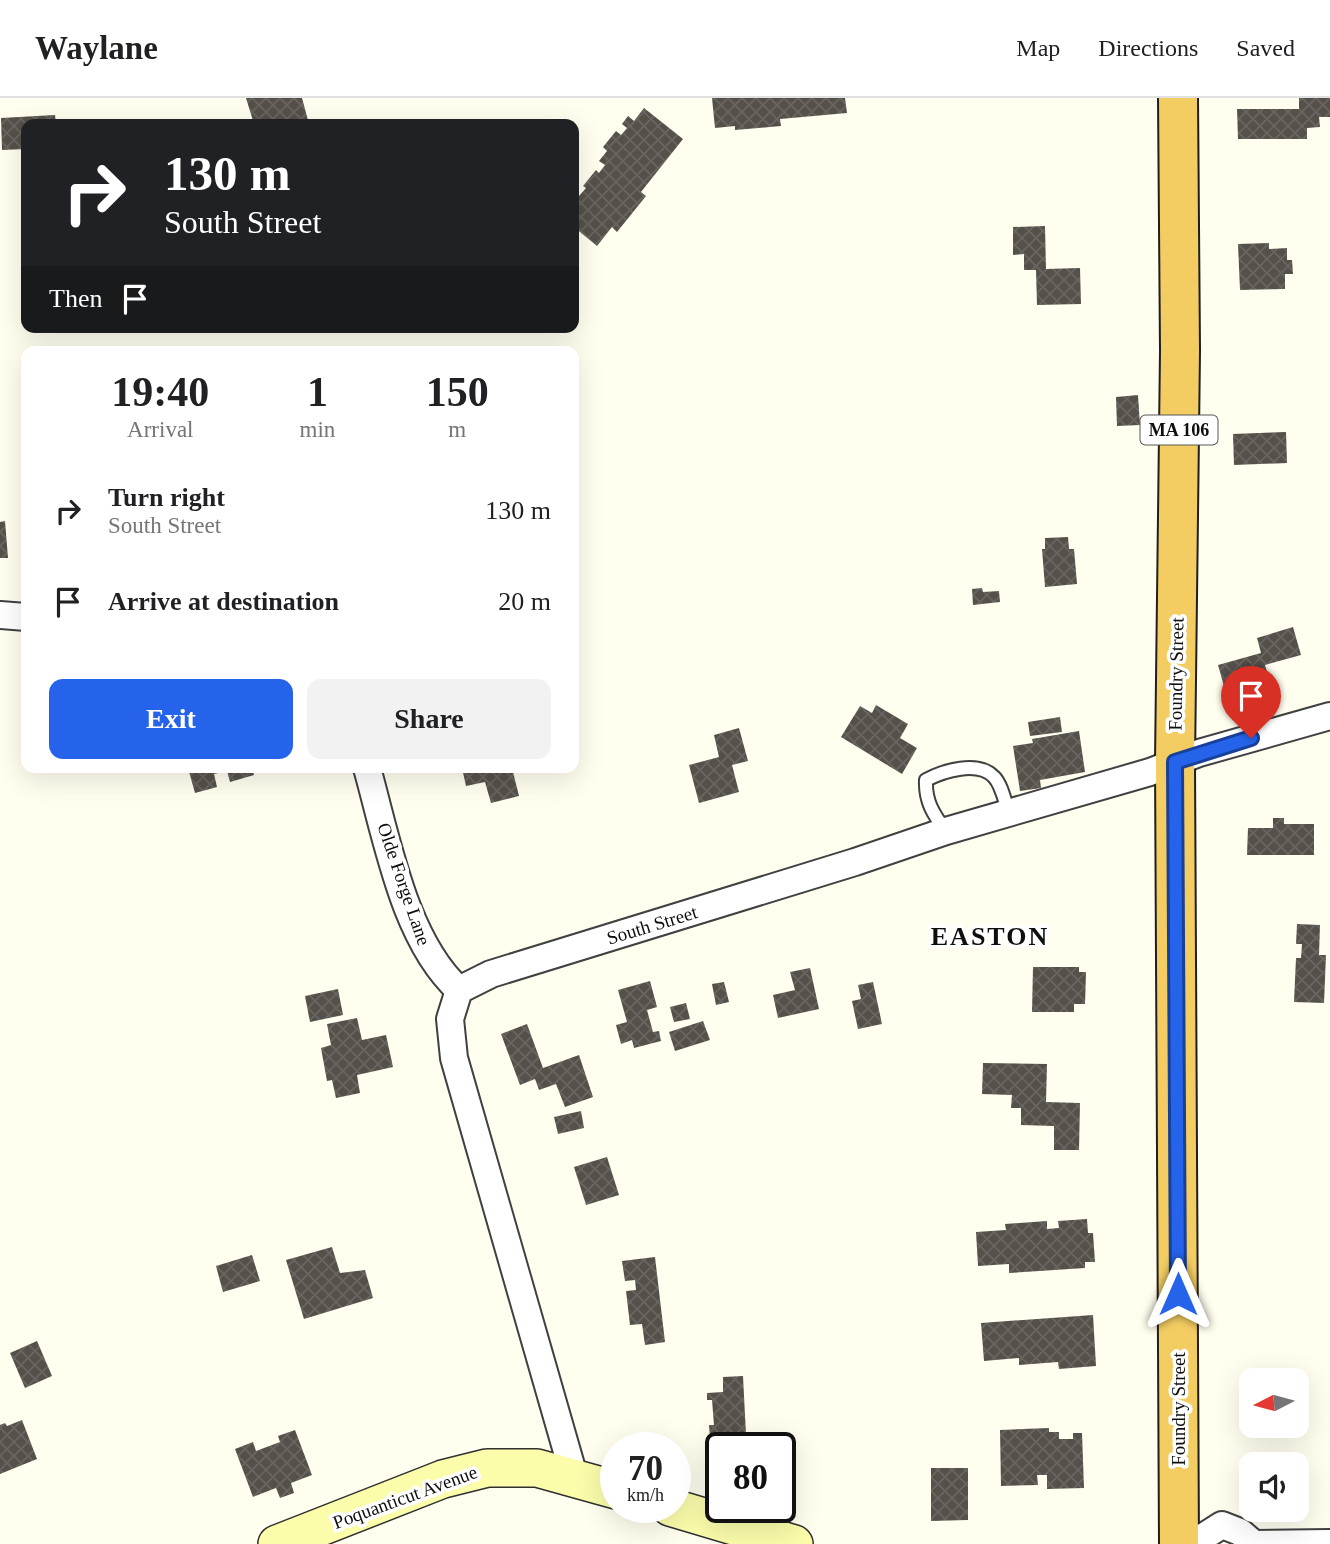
<!DOCTYPE html>
<style>
:root{--surface:#fff;--page:#f2f2f2;--text:#202124;--muted:#757577;--line:#e0e0e0;--accent:#2563eb}
body{margin:0;font-family:Georgia,serif;background:var(--page);color:var(--text);height:100vh;display:flex;flex-direction:column;font-size:26px;white-space:nowrap}
*{box-sizing:border-box;margin:0}
p{font-size:23px;color:var(--muted)}
.icon{flex:none;width:38px;height:38px;fill:none;stroke:currentColor;stroke-width:2;stroke-linecap:round;stroke-linejoin:round}
.map{position:relative;flex:1;overflow:hidden}
.sheet{position:absolute;left:21px;top:248px;width:558px;height:427px;display:flex;flex-direction:column;background:var(--surface);border-radius:14px;box-shadow:0 7px 28px #0002}
.sheet>*{flex:none}
.hud{position:absolute;left:21px;top:21px;width:558px;height:214px;border-radius:14px;box-shadow:0 7px 28px #0002;background:#202124;color:#fff;overflow:hidden}
.needle{width:46px;rotate:264deg}
.tools{position:absolute;left:1239px;top:1270px;display:grid;gap:14px}
.tools a{display:grid;place-items:center;width:70px;height:70px;border-radius:14px;background:var(--surface);box-shadow:0 7px 28px #0002;font-size:35px}
.speed{position:absolute;left:600px;top:1334px;display:flex;gap:14px;font-size:35px;font-weight:700;text-align:center}
.speed>*{display:grid;place-content:center;width:91px;height:91px;border-radius:50%;background:var(--surface);box-shadow:0 7px 28px #0002;line-height:1}
.speed small{font-size:18px;font-weight:400}
.speed .limit{border:4px solid #111;border-radius:10px;background:#fff;color:#111}
.pin{position:absolute;display:grid;place-items:center;width:60px;height:60px;color:#fff;margin:-72px -30px;border-radius:50% 50% 50% 0;rotate:-45deg;box-shadow:0 0 7px #0007}
.pin .icon{rotate:45deg}
.me{position:absolute;width:77px;margin:-38px;rotate:0deg;stroke-linejoin:round;filter:drop-shadow(0 0 5px #0008)}
.turn{display:flex;align-items:center;gap:24px;height:147px;padding:0 28px;font-size:32px}
.turn .icon{width:91px;height:91px;stroke-width:2.5}
.turn b{display:block;font-size:49px;line-height:60px}
.then{display:flex;align-items:center;height:66px;padding:0 28px;background:#0003;gap:14px;font-size:26px}
.eta{display:flex;justify-content:space-evenly;align-items:center;height:119px;text-align:center}
.eta b{font-size:42px;font-weight:700;line-height:49px}
.button{display:flex;gap:14px;margin-top:auto;padding:14px 28px}
.button a{flex:1;height:80px;border-radius:14px;background:var(--accent);color:#fff;font-size:28px;font-weight:700;line-height:80px;text-align:center}
.button a+a{background:var(--page);color:var(--text)}
ul{padding:0;list-style:none}
li{display:flex;align-items:center;gap:21px;height:91px;padding:0 28px}
li div{flex:1}
li b{display:block;font-size:26px}
li em{font-style:normal}
header{display:flex;align-items:center;gap:42px;box-sizing:border-box;height:98px;padding:0 35px;background:var(--surface);border-bottom:2px solid var(--line)}
header strong{font-size:33px}
nav{display:flex;gap:38px;margin-inline-start:auto;font-size:24px}
.map>svg:first-child{display:block}
.building{fill:url(#building-cross-hatch)}
.lines{fill:none;stroke-linecap:round;stroke-linejoin:round}
.service-casing{stroke:#414141;stroke-width:16}
.minor-casing{stroke:#414141;stroke-width:30}
.secondary-casing{stroke:#303030;stroke-width:40}
.trunk-casing{stroke:#1f1f1f;stroke-width:42}
.service{stroke:#fff;stroke-width:12}
.minor{stroke:#fff;stroke-width:26}
.secondary{stroke:#fbfdab;stroke-width:37}
.trunk{stroke:#f3cc62;stroke-width:38}
.route-casing{stroke:#184099;stroke-width:18}
.route{stroke:#2563eb;stroke-width:12}
.labels{text-anchor:middle;dominant-baseline:central;stroke-width:7;stroke-linejoin:round;paint-order:stroke}
.shield{fill:#fff;stroke:#565656;stroke-width:2}
.shield-label{font-size:18px;font-weight:bold;fill:#0e0e0e}
.street-label{font-size:19px;fill:#0e0e0e;stroke:#fff}
.district-label{font-size:26px;font-weight:bold;letter-spacing:2px;fill:#0e0e0e;stroke:#fff}
</style>
<header>
<strong>Waylane</strong>
<nav><a>Map</a><a>Directions</a><a>Saved</a></nav>
</header>
<div class="map">
<svg width="1330" height="1446" viewBox="0 0 1330 1446">
<defs>
<pattern id="building-cross-hatch" width="8" height="8" patternUnits="userSpaceOnUse" patternTransform="scale(1.75)"><rect width="8" height="8" fill="#56504a"/><path d="M0 0l8 8M0 8l8-8" fill="none" stroke="#696560"/></pattern>
</defs>
<rect width="100%" height="100%" fill="#fffeef"/>
<g class="building">
<polygon points="246,0 302,0 309,26 254,26"/>
<polygon points="712,0 845,0 847,15 780,21 781,28 735,32 735,28 715,30"/>
<polygon points="1299,0 1330,0 1330,19 1319,19 1320,29 1307,30 1307,41 1238,41 1237,11 1299,11"/>
<polygon points="644,10 683,41 641,94 646,98 617,134 612,129 597,148 574,129 574,94 579,98 586,90 583,88 596,72 599,75 605,67 599,63 607,53 603,49 616,33 621,37 627,30 622,26 628,18 634,23"/>
<polygon points="55,17 56,26 26,26 26,51 2,52 1,20"/>
<polygon points="1045,128 1046,171 1080,170 1081,206 1037,207 1036,172 1024,172 1024,156 1013,157 1013,129"/>
<polygon points="1269,145 1269,151 1287,150 1287,162 1292,162 1293,176 1285,176 1285,191 1240,192 1238,146"/>
<polygon points="1138,297 1140,327 1117,328 1116,299"/>
<polygon points="1286,334 1287,365 1234,367 1233,336"/>
<polygon points="5,423 8,460 0,460 0,424"/>
<polygon points="1068,439 1069,451 1074,451 1077,486 1045,489 1042,451 1045,451 1045,440"/>
<polygon points="982,490 983,494 999,493 1000,504 973,507 972,491"/>
<polygon points="1293,529 1301,557 1265,567 1274,598 1230,609 1218,567 1261,555 1257,540"/>
<polygon points="876,607 908,626 900,640 917,650 902,676 841,639 860,608 872,615"/>
<polygon points="1060,619 1062,634 1030,638 1028,624"/>
<polygon points="739,630 748,663 732,667 739,694 699,705 689,667 719,659 714,637"/>
<polygon points="1079,633 1085,674 1040,682 1041,690 1020,693 1013,648 1033,645 1032,641"/>
<polygon points="188,670 252,670 254,677 230,684 227,673 214,676 217,689 195,695"/>
<polygon points="462,670 512,670 519,698 491,705 485,684 466,688"/>
<polygon points="1273,720 1284,720 1284,726 1314,726 1314,757 1247,757 1248,730 1273,730"/>
<polygon points="1297,826 1320,827 1319,857 1326,857 1324,905 1294,904 1296,860 1301,860 1302,846 1296,846"/>
<polygon points="1033,869 1079,869 1079,874 1086,874 1085,906 1074,906 1074,914 1032,914"/>
<polygon points="810,870 819,911 778,920 773,897 795,892 790,874"/>
<polygon points="650,883 657,909 647,912 653,934 659,933 661,943 634,950 632,942 621,946 616,927 627,924 618,892"/>
<polygon points="724,884 729,904 716,907 712,886"/>
<polygon points="873,884 882,926 858,931 852,903 861,901 858,887"/>
<polygon points="338,891 343,917 310,924 305,898"/>
<polygon points="686,905 690,921 674,924 670,909"/>
<polygon points="357,920 362,942 386,937 393,969 357,977 360,995 336,1000 332,982 327,983 321,950 331,947 327,926"/>
<polygon points="703,923 710,942 675,953 669,934"/>
<polygon points="527,926 543,970 579,957 593,999 565,1009 556,986 539,992 535,981 520,987 501,936"/>
<polygon points="983,965 1047,966 1046,1004 1080,1005 1079,1052 1054,1052 1054,1028 1021,1027 1021,1010 1011,1010 1012,997 982,996"/>
<polygon points="581,1013 584,1030 558,1036 554,1019"/>
<polygon points="607,1059 619,1097 586,1107 574,1069"/>
<polygon points="1087,1121 1088,1135 1093,1135 1095,1164 1085,1164 1085,1170 1009,1175 1009,1166 978,1168 976,1134 1006,1132 1005,1126 1047,1123 1047,1131 1059,1130 1058,1123"/>
<polygon points="332,1149 340,1175 365,1172 373,1200 304,1221 286,1162"/>
<polygon points="252,1157 260,1183 223,1194 216,1168"/>
<polygon points="655,1159 665,1244 645,1247 642,1226 630,1227 626,1193 636,1192 635,1182 625,1183 622,1163"/>
<polygon points="1093,1217 1096,1268 1059,1271 1058,1264 1019,1267 1019,1260 984,1263 981,1225"/>
<polygon points="37,1243 52,1278 25,1290 10,1255"/>
<polygon points="743,1278 746,1337 710,1340 709,1327 714,1327 712,1302 707,1302 707,1295 723,1294 723,1279"/>
<polygon points="22,1322 37,1361 0,1376 0,1327 5,1325 7,1328"/>
<polygon points="1049,1330 1049,1334 1059,1334 1059,1341 1073,1341 1073,1335 1082,1335 1084,1390 1047,1391 1047,1377 1037,1377 1038,1387 1001,1388 1000,1332"/>
<polygon points="295,1332 312,1377 291,1385 294,1395 280,1400 276,1390 253,1399 235,1351 253,1344 256,1353 280,1344 278,1338"/>
<polygon points="931,1370 968,1370 968,1422 931,1423"/>
</g>
<g class="lines">
<g class="service-casing">
<path id="service" d="M946,733c-13,-17 -21,-30 -20,-51 17,-9 52,-20 68,-3 8,8 11,26 15,36"/>
</g>
<g class="minor-casing">
<g id="minor">
<polyline points="0,517 26,519"/>
<path d="M367,670c20,71 37,172 92,222"/>
<polyline points="574,1378 454,960 450,921 459,892 491,876 855,764 946,733 1150,674 1199,655 1330,618"/>
<polyline points="1192,1446 1222,1427 1240,1434 1254,1446"/>
<polyline points="1254,1446 1330,1445"/>
</g>
</g>
<g class="secondary-casing">
<g id="secondary">
<polyline points="670,1409 794,1446"/>
<polyline points="277,1446 443,1381 487,1370 537,1370 616,1392"/>
</g>
</g>
<g class="trunk-casing">
<polyline id="trunk" points="1178,0 1180,253 1175,664 1179,1446"/>
</g>
<use href="#service" class="service"/>
<use href="#minor" class="minor"/>
<use href="#secondary" class="secondary"/>
<use href="#trunk" class="trunk"/>
</g>
<g class="lines">
<g class="route-casing">
<polyline id="route" points="1178,1196 1175,664 1251,640"/>
</g>
<use href="#route" class="route"/>
</g>
<g class="labels">
<rect class="shield" x="1140.5" y="317.5" width="77" height="29" rx="5"/>
<g class="shield-label">
<text x="1179" y="332">MA 106</text>
</g>
<g class="street-label">
<text transform="translate(1176 576) rotate(-89)">Foundry Street</text>
<text transform="translate(404 786) rotate(71)">Olde Forge Lane</text>
<text transform="translate(652 827) rotate(-17)">South Street</text>
<text transform="translate(1178 1311) rotate(-90)">Foundry Street</text>
<text transform="translate(405 1399) rotate(-20)">Poquanticut Avenue</text>
</g>
<g class="district-label">
<text x="990" y="838">EASTON</text>
</g>
</g>
</svg>
<div class="tools">
<a><svg class="needle" viewBox="-14 -14 28 28"><path d="M0-13l5 13h-10z" fill="#e53935"/><path d="M0 13l5-13h-10z" fill="#757577"/></svg></a>
<a><svg class="icon" aria-label="sound" viewBox="0 0 24 24"><path d="M4 9h4l5-4v14l-5-4H4zM17 9q2 3 0 6"/></svg></a>
</div>
<div class="speed"><div>70<small>km/h</small></div><div class="limit">80</div></div>
<div class="pin" style="left:1251px;top:640px;background:#d93025"><svg class="icon" aria-label="arrive" viewBox="0 0 24 24"><path d="M6 21V4h12l-3 4 3 4H6"/></svg></div>
<svg class="me" style="left:1178px;top:1196px" viewBox="-20 -20 40 40"><path d="M0-17L14 15 0 8-14 15z" fill="#2563eb" stroke="#fff" stroke-width="4"/></svg>
<div class="hud">
<div class="turn"><svg class="icon" aria-label="right" viewBox="0 0 24 24"><path d="M7 20v-9h11M14 6l5 5-5 5"/></svg><div><b>130 m</b>South Street</div></div>
<div class="then">Then<svg class="icon" aria-label="arrive" viewBox="0 0 24 24"><path d="M6 21V4h12l-3 4 3 4H6"/></svg></div>
</div>
<section class="sheet">
<div class="eta">
<div><b>19:40</b><p>Arrival</p></div>
<div><b>1</b><p>min</p></div>
<div><b>150</b><p>m</p></div>
</div>
<ul>
<li><svg class="icon" aria-label="right" viewBox="0 0 24 24"><path d="M7 20v-9h11M14 6l5 5-5 5"/></svg><div><b>Turn right</b><p>South Street</p></div><em>130 m</em></li>
<li><svg class="icon" aria-label="arrive" viewBox="0 0 24 24"><path d="M6 21V4h12l-3 4 3 4H6"/></svg><div><b>Arrive at destination</b></div><em>20 m</em></li>
</ul>
<div class="button"><a>Exit</a><a>Share</a></div>
</section>
</div>
